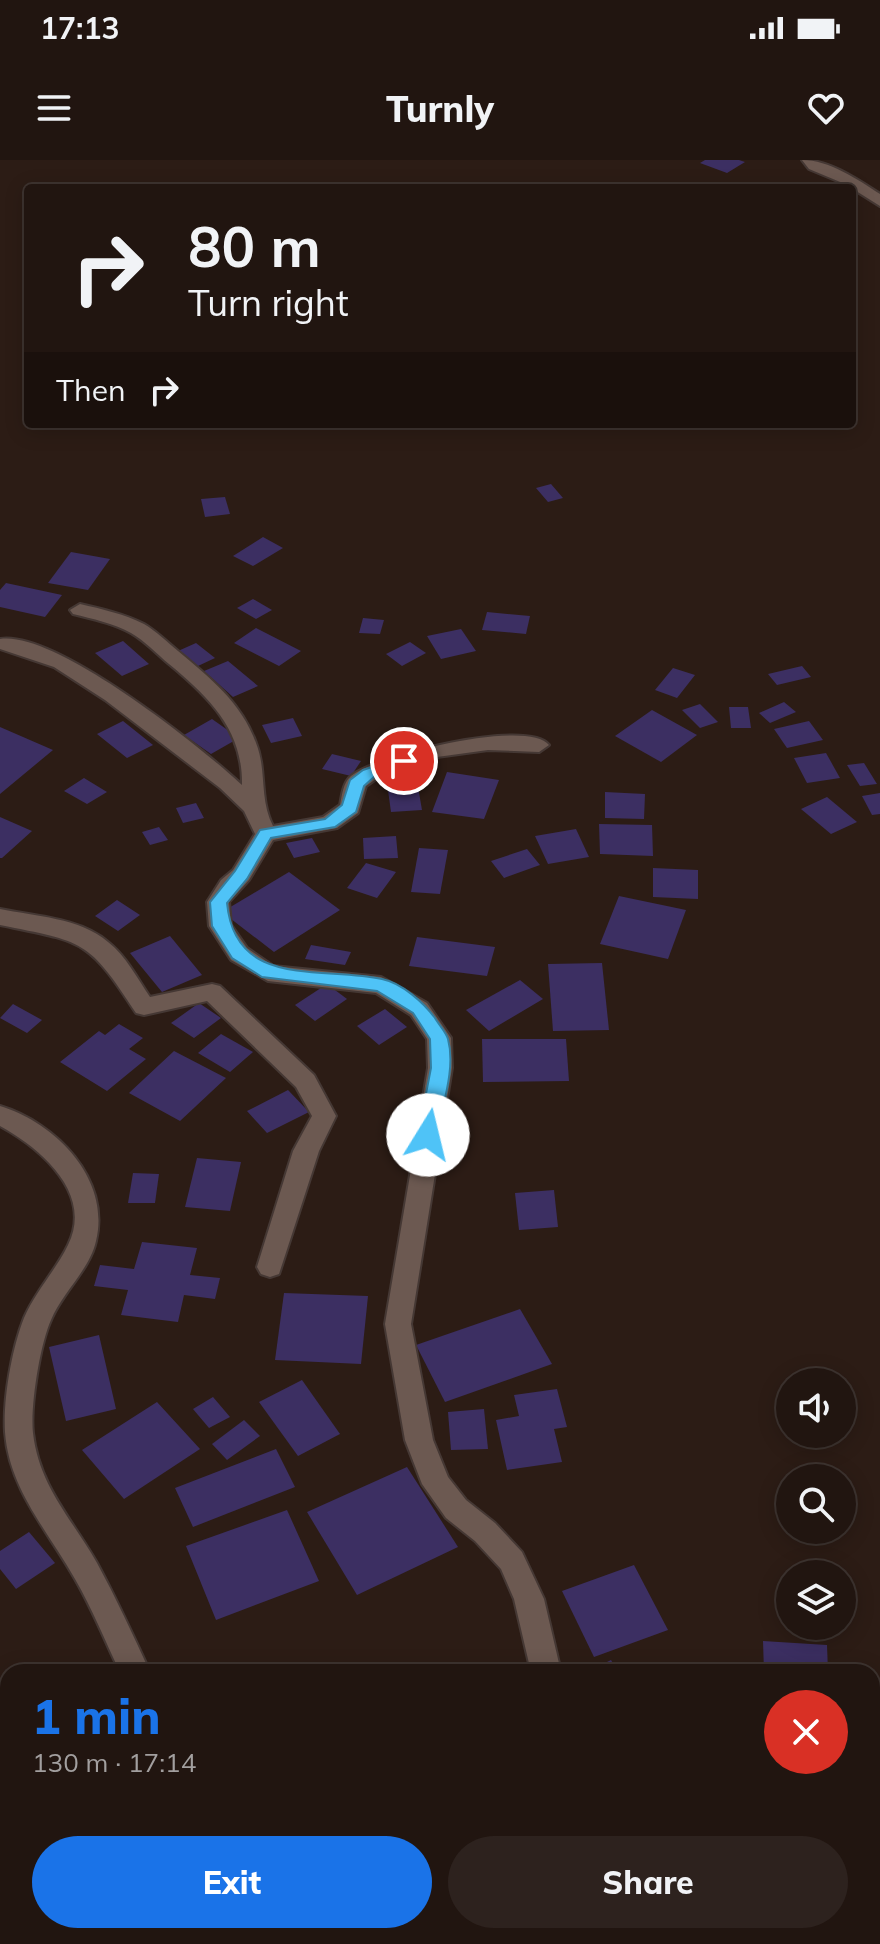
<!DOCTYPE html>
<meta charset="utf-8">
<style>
:root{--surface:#211510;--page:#2d221e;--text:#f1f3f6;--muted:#a29f9f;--line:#3e3430;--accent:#1a73e8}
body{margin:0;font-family:Mulish,sans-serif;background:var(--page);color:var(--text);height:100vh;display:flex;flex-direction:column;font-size:30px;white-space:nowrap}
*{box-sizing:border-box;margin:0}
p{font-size:26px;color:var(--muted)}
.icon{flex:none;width:44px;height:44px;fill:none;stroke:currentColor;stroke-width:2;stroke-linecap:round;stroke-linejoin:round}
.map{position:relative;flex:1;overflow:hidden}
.details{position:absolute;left:0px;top:1504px;width:880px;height:280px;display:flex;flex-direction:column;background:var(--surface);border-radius:24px 24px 0 0;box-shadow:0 4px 20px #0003,0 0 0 2px var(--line)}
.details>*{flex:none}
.banner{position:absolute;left:24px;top:24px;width:832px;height:244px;border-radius:8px;box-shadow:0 4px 20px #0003,0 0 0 2px var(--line);background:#211510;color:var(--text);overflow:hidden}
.controls{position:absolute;left:776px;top:1208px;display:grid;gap:16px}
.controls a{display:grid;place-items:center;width:80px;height:80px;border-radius:50%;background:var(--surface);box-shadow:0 4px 20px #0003,0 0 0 2px var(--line);font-size:40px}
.pin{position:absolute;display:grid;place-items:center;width:68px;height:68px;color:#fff;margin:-34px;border:4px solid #fff;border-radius:50%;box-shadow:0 2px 8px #0007}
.me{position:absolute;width:88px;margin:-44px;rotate:9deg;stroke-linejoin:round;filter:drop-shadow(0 0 6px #0008)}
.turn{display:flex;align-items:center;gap:28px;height:168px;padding:0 32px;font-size:36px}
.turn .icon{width:104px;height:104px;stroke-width:2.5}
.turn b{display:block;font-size:56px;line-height:68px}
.then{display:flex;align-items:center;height:76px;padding:0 32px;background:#0003;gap:16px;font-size:30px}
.round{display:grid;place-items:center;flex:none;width:84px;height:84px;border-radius:42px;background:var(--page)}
.head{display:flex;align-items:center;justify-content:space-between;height:136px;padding:0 32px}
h1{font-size:48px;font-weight:800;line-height:60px;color:var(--accent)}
.action{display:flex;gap:16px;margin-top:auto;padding:16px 32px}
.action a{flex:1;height:92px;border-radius:48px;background:var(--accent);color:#fff;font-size:32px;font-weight:800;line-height:92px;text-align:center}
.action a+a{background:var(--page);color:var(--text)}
.status{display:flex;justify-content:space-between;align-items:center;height:56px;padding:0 40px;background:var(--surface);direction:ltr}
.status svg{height:22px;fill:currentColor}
header{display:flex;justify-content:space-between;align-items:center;height:104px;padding:0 32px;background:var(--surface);font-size:36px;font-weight:800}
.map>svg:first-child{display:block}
.building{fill:#3c2f62}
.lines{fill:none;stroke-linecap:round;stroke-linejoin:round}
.minor-casing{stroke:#453834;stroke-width:4}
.minor{fill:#6c5951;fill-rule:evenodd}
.route{fill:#4fc3f7;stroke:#337fa1;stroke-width:2}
</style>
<div class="status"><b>17:13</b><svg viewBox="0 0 49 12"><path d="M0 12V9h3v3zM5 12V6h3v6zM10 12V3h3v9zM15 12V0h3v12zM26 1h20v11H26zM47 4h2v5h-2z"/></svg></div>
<header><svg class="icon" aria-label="menu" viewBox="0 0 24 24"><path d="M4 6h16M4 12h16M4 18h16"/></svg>Turnly<svg class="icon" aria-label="heart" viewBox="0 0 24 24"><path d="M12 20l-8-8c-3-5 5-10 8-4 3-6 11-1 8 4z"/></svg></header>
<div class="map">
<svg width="880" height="1784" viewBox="0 0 880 1784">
<rect width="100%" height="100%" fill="#2c1c15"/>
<g class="building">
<polygon points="705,0 739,0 745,2 727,13 700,3"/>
<polygon points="551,324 563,338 548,342 536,328"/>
<polygon points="225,337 230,354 205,357 201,339"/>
<polygon points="263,377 283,388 253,406 233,396"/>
<polygon points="71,392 110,399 88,430 48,423"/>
<polygon points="6,423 62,435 45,457 0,447 0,430"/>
<polygon points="253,439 272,450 256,459 237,448"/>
<polygon points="487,452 530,456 526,474 482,470"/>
<polygon points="363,458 384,460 380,474 359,473"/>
<polygon points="256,468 301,491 279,506 234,483"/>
<polygon points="461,469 476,491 441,499 427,476"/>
<polygon points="123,481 149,504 122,516 95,493"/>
<polygon points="410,482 426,493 402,506 386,494"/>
<polygon points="196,483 215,498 198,506 178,491"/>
<polygon points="228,501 258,526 233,537 204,511"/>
<polygon points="802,506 811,517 777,525 768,514"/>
<polygon points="673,508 695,515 677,538 655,530"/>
<polygon points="784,542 796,552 770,563 759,553"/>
<polygon points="700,544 718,562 700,568 682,550"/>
<polygon points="729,547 748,547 751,568 731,568"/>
<polygon points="652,550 697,575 661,602 615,576"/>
<polygon points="293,558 302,576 271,583 262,565"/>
<polygon points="212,559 239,578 211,594 184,575"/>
<polygon points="123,561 153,585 127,598 97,574"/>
<polygon points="809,561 823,580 787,588 774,569"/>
<polygon points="0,567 53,590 0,634"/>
<polygon points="826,593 840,618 807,623 794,598"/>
<polygon points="332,594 361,601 351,616 322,609"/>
<polygon points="864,603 877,624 860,626 847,605"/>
<polygon points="447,612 499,620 484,659 432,652"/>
<polygon points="84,618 107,632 87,644 64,631"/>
<polygon points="417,621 422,650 391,652 387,623"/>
<polygon points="605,632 645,634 644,659 605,658"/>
<polygon points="880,633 880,654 872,655 862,636"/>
<polygon points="827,637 857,662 831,674 801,649"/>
<polygon points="196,643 204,658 183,663 176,648"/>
<polygon points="0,657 32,671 2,698 0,698"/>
<polygon points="599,664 652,665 653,696 600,694"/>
<polygon points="159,667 168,680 150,685 142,672"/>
<polygon points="576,669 589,697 548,704 535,676"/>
<polygon points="396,676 398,698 364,699 363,678"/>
<polygon points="312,678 320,692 294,698 286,683"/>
<polygon points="419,688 448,690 440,734 411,732"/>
<polygon points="527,689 540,705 504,718 491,701"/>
<polygon points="366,703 396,712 377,738 347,728"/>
<polygon points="653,708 698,710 698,739 653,737"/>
<polygon points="289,712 340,750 274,792 222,752"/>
<polygon points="619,736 686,750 668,799 600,784"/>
<polygon points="117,740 140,755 118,771 95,756"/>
<polygon points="170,776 202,815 162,832 130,793"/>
<polygon points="417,777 495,787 487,816 409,806"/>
<polygon points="311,785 351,792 345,805 305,799"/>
<polygon points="602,803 609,870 553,871 548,804"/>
<polygon points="520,820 543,839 489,871 466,850"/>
<polygon points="327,824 347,839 315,861 295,845"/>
<polygon points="199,843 221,858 194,878 171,863"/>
<polygon points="13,844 42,860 27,873 0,858"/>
<polygon points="385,849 407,867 379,885 357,866"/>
<polygon points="119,864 143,878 129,889 146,899 107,931 60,902 99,871 105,875"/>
<polygon points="221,874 253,892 230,912 198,893"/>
<polygon points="482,879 566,879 569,921 483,922"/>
<polygon points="174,891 226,918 180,961 129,933"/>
<polygon points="288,930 309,952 267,973 247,951"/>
<polygon points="197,998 241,1002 230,1051 185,1047"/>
<polygon points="133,1013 159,1014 155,1043 128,1043"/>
<polygon points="554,1030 558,1067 519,1070 515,1033"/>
<polygon points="142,1082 197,1088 190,1115 220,1118 215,1139 184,1135 178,1162 121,1155 128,1130 94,1126 100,1105 134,1109"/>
<polygon points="284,1133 368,1136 361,1204 275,1200"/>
<polygon points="520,1149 552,1204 445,1242 416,1185"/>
<polygon points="99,1175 116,1249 66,1261 49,1187"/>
<polygon points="302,1220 340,1274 298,1296 259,1242"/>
<polygon points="557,1229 567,1267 554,1269 562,1302 507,1310 496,1260 519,1256 514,1235"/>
<polygon points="213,1237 230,1257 209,1268 193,1249"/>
<polygon points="157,1242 200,1289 124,1339 82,1290"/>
<polygon points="484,1249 488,1289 451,1290 448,1252"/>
<polygon points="244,1260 260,1276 227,1300 212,1284"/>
<polygon points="276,1289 295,1327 193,1367 175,1328"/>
<polygon points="407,1307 458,1387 357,1435 307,1352"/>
<polygon points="287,1350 319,1421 216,1460 186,1386"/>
<polygon points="29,1372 55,1403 16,1429 0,1409 0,1391"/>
<polygon points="634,1405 668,1470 594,1497 562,1431"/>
<polygon points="763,1481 827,1485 828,1512 764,1512"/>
<polygon points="611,1500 618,1512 587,1512"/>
<polygon points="880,1527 880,1596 872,1597 872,1528"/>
<polygon points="8,1645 8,1697 0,1697 0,1646"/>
<polygon points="880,1760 880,1784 837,1784 851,1776 872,1776 872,1764"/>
<polygon points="431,1776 512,1776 517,1784 428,1784 425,1779"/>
<polygon points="531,1776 581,1776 567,1784 536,1784"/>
<polygon points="694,1776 811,1776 798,1784 681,1784"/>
</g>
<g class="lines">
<g class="minor-casing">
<g id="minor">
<path d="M802,0c27,0 55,19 78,34v12l-35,-22 -36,-15z"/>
<path d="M80,444c22,5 44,10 64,20 12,7 23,18 34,27 32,27 63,51 78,92 11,27 3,56 17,83l50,-9 17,-12c2,-10 3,-22 11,-29 26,-21 177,-58 198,-31l-10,7 -51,-2 -51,7 -61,22 -10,7 -8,27 -21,15 -64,12 -24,40 -20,22 2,23 16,23 26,18 108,11 46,26 24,35 1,30 -41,256 22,116 15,37 18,23 29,23 27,29 22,47 17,73h-30l-17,-73 -13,-30 -26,-28 -29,-23 -24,-34 -17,-44 -20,-116 43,-256 -1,-29 -16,-24 -35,-22 -108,-12 -37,-21 -22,-34 -2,-24 14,-22 12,-10 22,-36 -11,-23 -24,-23 -115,-88 -51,-33 -54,-18v-10c55,-9 201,108 242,146 1,-55 -33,-88 -73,-121 -12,-10 -24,-23 -38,-31 -18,-10 -38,-14 -58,-19l-3,-4z"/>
<path d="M0,749c34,7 81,9 108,33 18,14 29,36 42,55l62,-13 8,2 94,89 22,41 -17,35 -40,123 -9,3 -9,-3 -4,-7 36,-116 19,-35 -16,-29 -89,-86 -63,14 -8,-2c-48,-74 -52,-71 -136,-88z"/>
<path d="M0,946c56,17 111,73 96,135 -6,28 -34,52 -45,79 -11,24 -21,87 -18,113 6,53 39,86 64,130 19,35 36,72 53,109h-30c-15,-31 -28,-64 -45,-93 -27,-48 -66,-90 -70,-147 -2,-33 7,-84 19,-114 11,-26 32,-48 44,-73 26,-52 -28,-97 -68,-119z"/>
<polygon points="8,1593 8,1623 0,1624 0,1594"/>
<polygon points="343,1776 379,1776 383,1784 346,1784"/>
<polygon points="617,1776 649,1776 653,1784 619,1784"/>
</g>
</g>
<use href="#minor" class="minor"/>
</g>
<path class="route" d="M404,596l8,5 -3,4 -35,12 -10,9 -8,26 -21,15 -64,11 -24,41 -20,24c8,86 94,63 155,76 20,4 42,24 53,39 4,7 11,14 13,21 8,30 -6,67 -11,96l-9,7 -10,-7 13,-67 -1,-29 -17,-26 -36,-22 -115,-14 -30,-19 -20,-32 -2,-24 25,-31 25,-41 65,-11 17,-14 8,-25 13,-10z"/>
</svg>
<div class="controls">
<a><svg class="icon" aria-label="sound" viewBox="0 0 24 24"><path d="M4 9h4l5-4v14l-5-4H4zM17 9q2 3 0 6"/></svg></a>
<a><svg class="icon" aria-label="search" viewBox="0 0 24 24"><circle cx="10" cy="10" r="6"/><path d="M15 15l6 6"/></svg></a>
<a><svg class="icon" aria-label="layers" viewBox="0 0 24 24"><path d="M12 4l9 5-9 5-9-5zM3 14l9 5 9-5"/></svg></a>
</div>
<div class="pin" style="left:404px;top:601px;background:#d93025"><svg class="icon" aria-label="arrive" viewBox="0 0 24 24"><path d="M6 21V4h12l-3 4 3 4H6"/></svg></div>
<svg class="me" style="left:428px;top:975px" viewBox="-20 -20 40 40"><circle r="19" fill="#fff"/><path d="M0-13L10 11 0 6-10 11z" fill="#4fc3f7"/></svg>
<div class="banner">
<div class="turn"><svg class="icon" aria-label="right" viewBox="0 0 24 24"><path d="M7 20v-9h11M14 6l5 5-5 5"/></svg><div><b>80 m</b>Turn right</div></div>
<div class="then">Then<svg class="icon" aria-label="right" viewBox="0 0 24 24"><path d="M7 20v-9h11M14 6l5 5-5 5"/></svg></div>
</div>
<section class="details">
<div class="head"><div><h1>1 min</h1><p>130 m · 17:14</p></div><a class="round" style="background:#d93025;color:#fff"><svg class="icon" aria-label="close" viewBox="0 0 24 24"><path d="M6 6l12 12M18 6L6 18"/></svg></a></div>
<div class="action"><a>Exit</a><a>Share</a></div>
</section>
</div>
